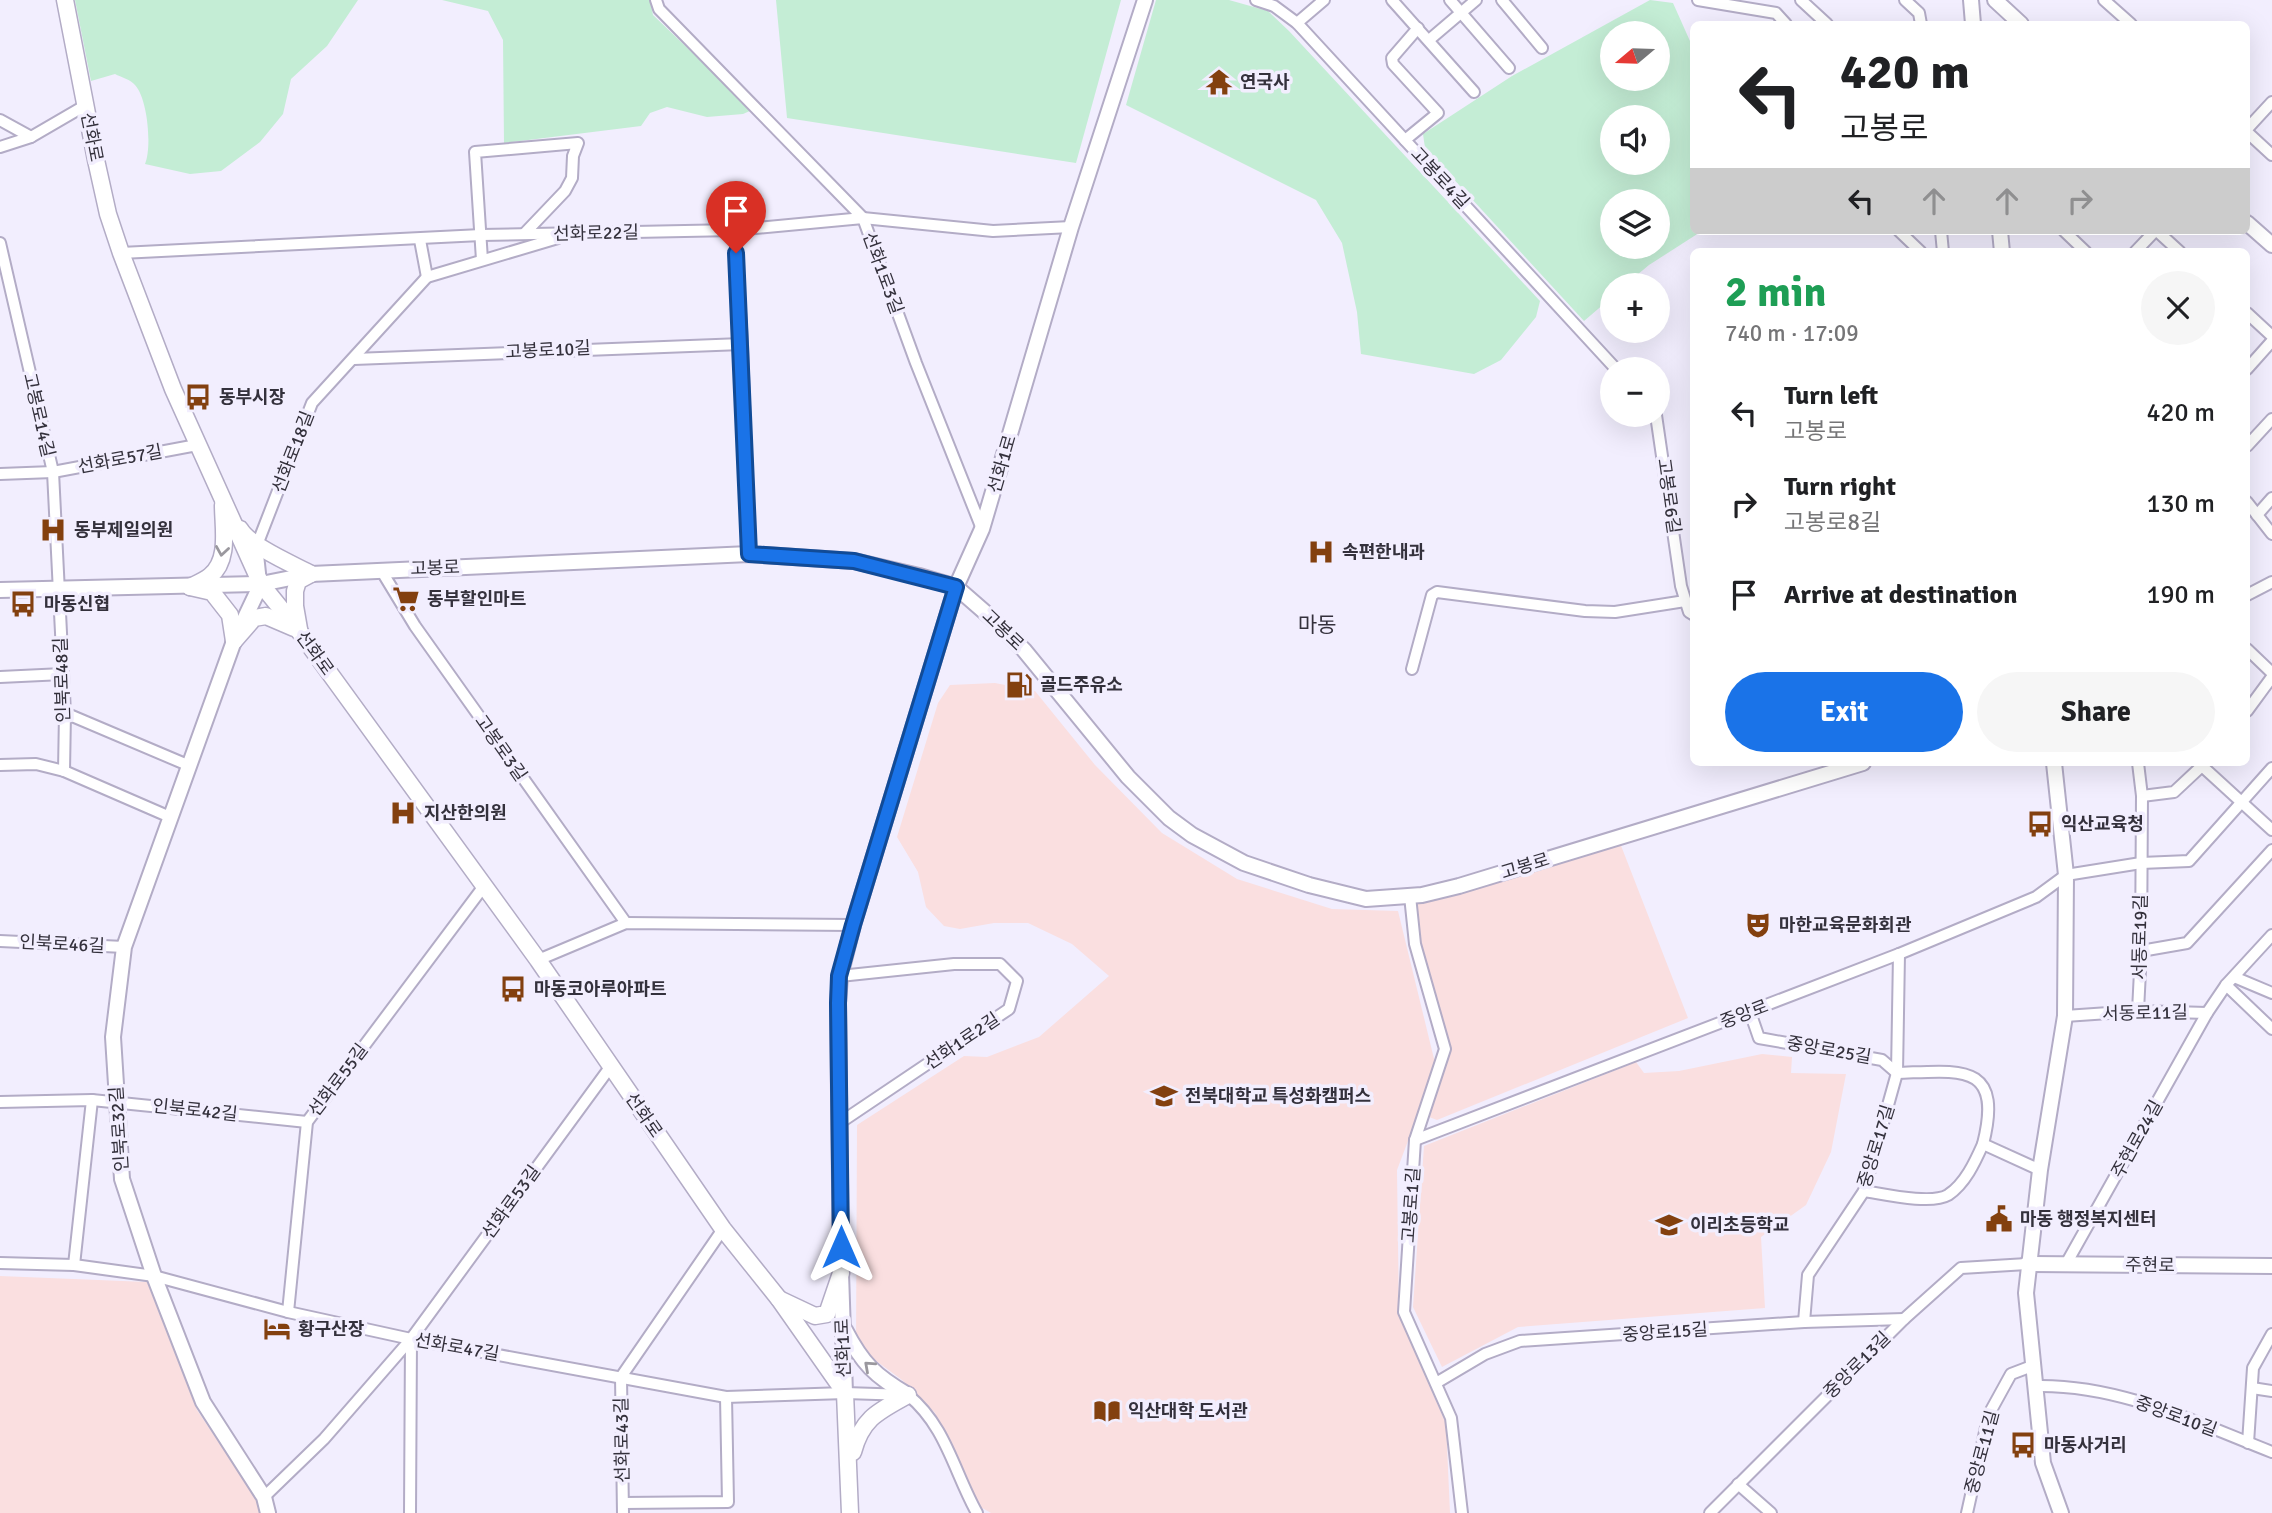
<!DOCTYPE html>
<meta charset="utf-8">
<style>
:root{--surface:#fff;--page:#f6f6f6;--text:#202124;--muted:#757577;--accent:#1a73e8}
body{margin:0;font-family:Signika,"Noto Sans KR",sans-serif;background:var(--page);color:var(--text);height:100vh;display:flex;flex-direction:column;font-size:26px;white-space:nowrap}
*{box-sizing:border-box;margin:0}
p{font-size:23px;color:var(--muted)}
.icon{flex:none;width:38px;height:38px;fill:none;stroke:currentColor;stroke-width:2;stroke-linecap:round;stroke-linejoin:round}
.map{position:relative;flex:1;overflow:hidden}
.side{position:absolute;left:1690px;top:248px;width:560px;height:518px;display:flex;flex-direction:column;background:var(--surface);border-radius:10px;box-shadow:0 7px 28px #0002}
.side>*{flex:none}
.top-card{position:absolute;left:1690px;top:21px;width:560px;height:214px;border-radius:10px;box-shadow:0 7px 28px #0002;background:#fff;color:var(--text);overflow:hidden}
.needle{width:46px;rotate:251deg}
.fabs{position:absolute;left:1600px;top:21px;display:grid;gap:14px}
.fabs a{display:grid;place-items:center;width:70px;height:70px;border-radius:50%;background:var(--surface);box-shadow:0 7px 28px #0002;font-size:35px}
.pin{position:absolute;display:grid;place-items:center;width:60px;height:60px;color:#fff;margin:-72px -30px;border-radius:50% 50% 50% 0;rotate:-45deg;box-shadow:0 0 7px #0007}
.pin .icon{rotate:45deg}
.me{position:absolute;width:77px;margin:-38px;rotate:0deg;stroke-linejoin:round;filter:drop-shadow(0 0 5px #0008)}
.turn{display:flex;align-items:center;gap:24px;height:147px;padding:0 35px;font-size:32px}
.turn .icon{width:91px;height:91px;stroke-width:2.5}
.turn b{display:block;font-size:49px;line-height:60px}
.lanes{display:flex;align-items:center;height:66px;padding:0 35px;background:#0003;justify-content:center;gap:35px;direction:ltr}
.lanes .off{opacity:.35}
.round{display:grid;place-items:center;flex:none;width:74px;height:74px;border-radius:37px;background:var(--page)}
.headline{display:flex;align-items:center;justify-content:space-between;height:119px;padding:0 35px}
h1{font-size:42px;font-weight:700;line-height:52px;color:#1e9e55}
.cta{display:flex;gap:14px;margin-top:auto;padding:14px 35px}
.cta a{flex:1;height:80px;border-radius:42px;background:var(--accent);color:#fff;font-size:28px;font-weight:700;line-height:80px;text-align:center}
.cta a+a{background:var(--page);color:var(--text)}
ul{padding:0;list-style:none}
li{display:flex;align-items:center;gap:21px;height:91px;padding:0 35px}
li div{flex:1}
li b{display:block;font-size:26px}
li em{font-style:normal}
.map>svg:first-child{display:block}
.education{fill:#fadfe0}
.green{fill:#c4edd5;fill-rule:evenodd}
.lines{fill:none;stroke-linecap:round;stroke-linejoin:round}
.minor-casing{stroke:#b3acc6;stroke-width:14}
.tertiary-casing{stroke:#b3acc6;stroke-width:18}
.secondary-casing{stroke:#b3acc6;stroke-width:19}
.minor{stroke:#fff;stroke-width:10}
.tertiary{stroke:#fff;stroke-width:14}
.secondary{stroke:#fff;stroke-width:16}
.oneway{stroke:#9a989e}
.route-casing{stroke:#114b97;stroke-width:18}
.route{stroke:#1a73e8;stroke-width:12}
.labels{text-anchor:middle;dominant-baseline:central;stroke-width:7;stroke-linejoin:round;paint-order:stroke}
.poi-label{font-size:18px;font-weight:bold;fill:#34313c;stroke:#f2eefe;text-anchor:start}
.street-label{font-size:18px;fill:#34313c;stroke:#f2eefe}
.quarter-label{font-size:21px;fill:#34313c;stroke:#f2eefe}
</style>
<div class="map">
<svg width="2272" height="1513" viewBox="0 0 2272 1513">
<rect width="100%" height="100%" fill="#f2eefe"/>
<g class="education">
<polygon points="995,683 1035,691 1095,765 1162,833 1237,879 1332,909 1398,911 1436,1067 1397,1170 1399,1316 1446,1424 1450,1513 991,1513 977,1505 935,1413 902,1380 856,1346 857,1125 964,1056 987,1057 1039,1037 1109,976 1072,944 1028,923 994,923 960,929 944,926 926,907 918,872 897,837 938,703 950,685"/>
<polygon points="1620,843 1688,1018 1437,1120 1429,1117 1450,1048 1420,943 1416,904"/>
<polygon points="1762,1054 1792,1057 1791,1073 1846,1074 1831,1152 1806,1205 1761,1237 1765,1308 1518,1327 1442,1367 1413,1307 1424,1146 1636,1062 1644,1073 1679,1071"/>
<polygon points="0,1276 147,1282 197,1410 256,1498 259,1513 0,1513"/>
</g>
<g class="green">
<path d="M75,0h283l-31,46 -36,33 -8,35 -23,28 -39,29 -31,3 -45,-10c7,-16 3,-65 -10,-79 -4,-5 -14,-8 -20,-11l-24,7z"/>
<polygon points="442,0 650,0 653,15 752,110 743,114 707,117 667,107 650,113 641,126 504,143 503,40 488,11"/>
<polygon points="776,0 1121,0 1076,163 787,118"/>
<polygon points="1156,0 1229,0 1268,11 1289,31 1540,301 1536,317 1501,360 1474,374 1361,354 1357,312 1342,243 1316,200 1126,105"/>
<path d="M1650,0l23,3 21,47v181h8l-53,34 -24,20h-13v12l-28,24 -159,-173 -2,-14 89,-58zM1657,33v46h-45v-46zM1657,117v46h-45v-46zM1657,201v46h-45v-46z"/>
</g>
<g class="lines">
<g class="minor-casing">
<g id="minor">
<polyline points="656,0 659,9 863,218 916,363 982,529"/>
<polyline points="1256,0 1274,6 1297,23 1616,369"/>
<polyline points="1392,0 1474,92"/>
<polyline points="1450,0 1509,68"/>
<polyline points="1502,0 1542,48"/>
<polyline points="1698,0 1776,13 1786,24"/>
<polyline points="1801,0 1827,24"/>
<polyline points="1905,0 1919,13 1921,24"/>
<polyline points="2104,0 2131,24"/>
<polyline points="1297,23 1324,0"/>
<polyline points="1429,40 1476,0"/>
<polyline points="0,120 31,137"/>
<polyline points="2247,129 2272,102"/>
<polyline points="2247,132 2272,155"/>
<polyline points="1405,140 1438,113 1393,64 1392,58 1418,28"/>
<polyline points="0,147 31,137 86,105"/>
<polyline points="735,230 742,344 749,554"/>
<polyline points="1899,231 1921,252"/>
<polyline points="1941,231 1943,252"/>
<polyline points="2064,231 2086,252"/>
<polyline points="2157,231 2180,252"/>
<polyline points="420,240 427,277"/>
<polyline points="0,243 53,472 65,713 64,771"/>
<polyline points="2135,252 2155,231"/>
<polyline points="121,253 481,235 735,230 863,218 993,231 1071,227"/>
<polyline points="482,260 475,152 578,143 573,156 572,178 565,191 524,234"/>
<polyline points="2247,313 2272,336"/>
<polyline points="354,359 742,344"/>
<polyline points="2247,369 2272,341"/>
<polyline points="1656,415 1681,586 1689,612 1694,615"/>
<polyline points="2247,446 2272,419"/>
<polyline points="0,474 53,472 197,445"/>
<polyline points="2247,502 2272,534"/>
<polyline points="2257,515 2272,498"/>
<polyline points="381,570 415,626 626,923"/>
<polyline points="260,573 257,545 312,403 427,277 558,238"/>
<polyline points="2247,595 2272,582"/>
<polyline points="2247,649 2272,673"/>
<polyline points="1412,669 1432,595 1437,592 1585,611 1615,612 1685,601"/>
<polyline points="0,677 63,674"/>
<polyline points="2247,711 2272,677"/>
<polyline points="65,713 190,766"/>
<polyline points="0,765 36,764 64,771 170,817"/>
<polyline points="2202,766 2272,830"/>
<polyline points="2142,796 2174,792 2205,763"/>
<polyline points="1410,896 1415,944 1445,1049 1415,1140 1404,1312 1451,1418 1462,1513"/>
<polyline points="0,941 124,947"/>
<polyline points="2141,951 2187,943 2272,850"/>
<polyline points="538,960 626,923 853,925"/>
<polyline points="840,976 954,964 1000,964 1017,981 1009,1009 841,1122"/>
<polyline points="2234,977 2272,993"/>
<polyline points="2226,985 2272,1029"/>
<polyline points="2138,1011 2141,951 2142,796 2138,763"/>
<path d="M1750,1012l9,26 123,22 15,13c62,-2 107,-12 86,71l57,26"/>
<polyline points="2065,1016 2138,1011 2207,1013 2226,985 2272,935"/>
<polyline points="0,1102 92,1100 307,1122"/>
<polyline points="1415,1140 1899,954 2036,897 2066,875 2141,863 2189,861 2272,768"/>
<path d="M1864,1191c20,3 67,14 84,4 17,-11 27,-33 35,-51"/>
<path d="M0,1263l74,2 80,11 134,36 123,27 315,58 119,-4 63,2c38,31 46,77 69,118"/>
<polyline points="2066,1264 2207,1013"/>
<polyline points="74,1265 92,1100"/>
<polyline points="288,1312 307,1122 484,886"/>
<polyline points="1804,1322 1808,1275 1864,1191 1897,1073 1899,954"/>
<polyline points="1436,1383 1485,1354 1520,1341 1804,1322 1904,1319"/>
<path d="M2035,1386c84,-2 160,36 237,66"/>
<polyline points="2252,1388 2272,1391"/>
<polyline points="2248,1443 2253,1368 2272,1334"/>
<polyline points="1738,1484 1771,1513"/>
<polyline points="264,1497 324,1439 411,1339"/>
<polyline points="623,1503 728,1502 726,1397"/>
<polyline points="410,1513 411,1339 611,1066"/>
<polyline points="623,1513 621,1377 723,1229"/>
<polyline points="1710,1513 1904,1319 1961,1268 2027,1264"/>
<polyline points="1967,1513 1989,1414 2011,1374 2032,1366"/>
</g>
</g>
<g class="tertiary-casing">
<g id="tertiary">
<polyline points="1971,0 1973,24"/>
<polyline points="1995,0 2021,24"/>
<polyline points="2247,223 2272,245"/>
<polyline points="2000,231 2002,252"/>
<polyline points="261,584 234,641 124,947 113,1037 122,1179 154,1276 203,1402 264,1497 268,1513"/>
<polyline points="0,590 261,584 311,574 749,554 854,561 919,576 956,587 995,621 1024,650 1128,777 1169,818 1192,835 1244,863 1309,885 1366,899 1422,895 1459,886 1863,763"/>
<polyline points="2054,763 2066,875 2065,1016 2040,1170 2026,1293 2043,1463 2061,1513"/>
<polyline points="2027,1264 2272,1266"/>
<path d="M845,1330c17,33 30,46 63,65"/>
<polyline points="845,1393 841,1273 838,1003 840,976 853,925 956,587 982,529 1071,227 1145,0"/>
</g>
</g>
<g class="secondary-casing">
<g id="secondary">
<polyline points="65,0 96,160 108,214 121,253 173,389 261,584 299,631 538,960 723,1229 779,1299 845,1393 850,1513"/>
<path d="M240,529c10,17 52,35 71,45"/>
<path d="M190,587c6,-3 14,-6 20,-11 20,-16 13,-48 13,-71"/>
<polyline points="190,587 212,592 230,615 234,641"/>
<polyline points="299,629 295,606 295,591 298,581 311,574"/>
<polyline points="234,641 254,618 266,616 294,628"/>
<polyline points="779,1299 815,1316 827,1314 841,1273"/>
<path d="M853,1452c9,-34 26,-41 55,-57"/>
</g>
</g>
<use href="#minor" class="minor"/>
<use href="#tertiary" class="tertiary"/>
<use href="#secondary" class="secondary"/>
</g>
<defs><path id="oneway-chevron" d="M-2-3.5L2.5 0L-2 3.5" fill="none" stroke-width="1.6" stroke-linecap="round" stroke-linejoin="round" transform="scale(1.75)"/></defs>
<g class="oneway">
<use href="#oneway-chevron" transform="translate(222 551) rotate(99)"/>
<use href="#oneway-chevron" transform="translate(869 1366) rotate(-138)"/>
</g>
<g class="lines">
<g class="route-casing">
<polyline id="route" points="736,253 749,554 854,561 956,587 853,925 839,976 838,1003 841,1247"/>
</g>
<use href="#route" class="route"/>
</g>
<defs>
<g id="temple-bare" transform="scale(2.1)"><path d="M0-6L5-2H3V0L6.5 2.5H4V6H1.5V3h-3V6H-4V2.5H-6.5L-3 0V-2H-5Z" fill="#83400f" stroke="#f2eefe" stroke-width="2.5" paint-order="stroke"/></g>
<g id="bus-bare" transform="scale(2.1)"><path d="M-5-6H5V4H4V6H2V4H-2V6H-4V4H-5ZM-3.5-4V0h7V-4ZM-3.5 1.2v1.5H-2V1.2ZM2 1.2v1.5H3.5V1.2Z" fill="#83400f" stroke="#f2eefe" stroke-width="2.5" paint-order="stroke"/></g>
<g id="hospital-bare" transform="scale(2.1)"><path d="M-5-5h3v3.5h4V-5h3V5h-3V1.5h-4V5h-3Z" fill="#83400f" stroke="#f2eefe" stroke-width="2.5" paint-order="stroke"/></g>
<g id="supermarket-bare" transform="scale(2.1)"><path d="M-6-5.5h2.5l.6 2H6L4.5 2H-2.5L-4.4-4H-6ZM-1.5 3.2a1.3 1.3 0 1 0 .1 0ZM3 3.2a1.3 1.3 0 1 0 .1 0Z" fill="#83400f" stroke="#f2eefe" stroke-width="2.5" paint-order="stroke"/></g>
<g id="fuel-bare" transform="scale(2.1)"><path d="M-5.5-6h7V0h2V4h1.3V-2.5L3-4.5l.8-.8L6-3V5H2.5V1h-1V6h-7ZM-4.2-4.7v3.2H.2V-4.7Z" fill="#83400f" stroke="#f2eefe" stroke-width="2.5" paint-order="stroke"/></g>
<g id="theatre-bare" transform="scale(2.1)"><path d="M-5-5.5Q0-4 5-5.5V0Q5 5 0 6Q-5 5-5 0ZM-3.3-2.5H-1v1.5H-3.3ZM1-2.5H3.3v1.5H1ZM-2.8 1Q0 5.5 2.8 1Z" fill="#83400f" stroke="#f2eefe" stroke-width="2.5" paint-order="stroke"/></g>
<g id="university-bare" transform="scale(2.1)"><path d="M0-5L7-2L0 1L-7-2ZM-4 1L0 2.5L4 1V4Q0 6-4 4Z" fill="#83400f" stroke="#f2eefe" stroke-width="2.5" paint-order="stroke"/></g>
<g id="civic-bare" transform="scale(2.1)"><path d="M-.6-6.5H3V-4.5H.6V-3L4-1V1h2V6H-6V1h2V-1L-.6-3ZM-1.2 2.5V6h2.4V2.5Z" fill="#83400f" stroke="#f2eefe" stroke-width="2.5" paint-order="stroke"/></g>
<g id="school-bare" transform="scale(2.1)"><path d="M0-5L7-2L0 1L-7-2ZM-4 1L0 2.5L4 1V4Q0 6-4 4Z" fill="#83400f" stroke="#f2eefe" stroke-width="2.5" paint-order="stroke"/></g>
<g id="hotel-bare" transform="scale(2.1)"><path d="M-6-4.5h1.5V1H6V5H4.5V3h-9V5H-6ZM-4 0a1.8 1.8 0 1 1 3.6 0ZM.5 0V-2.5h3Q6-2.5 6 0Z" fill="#83400f" stroke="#f2eefe" stroke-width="2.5" paint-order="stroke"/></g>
<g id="library-bare" transform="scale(2.1)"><path d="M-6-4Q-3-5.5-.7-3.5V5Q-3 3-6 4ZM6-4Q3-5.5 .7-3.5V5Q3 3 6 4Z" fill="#83400f" stroke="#f2eefe" stroke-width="2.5" paint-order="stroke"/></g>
</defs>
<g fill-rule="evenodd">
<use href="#temple-bare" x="1219" y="82"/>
<use href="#bus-bare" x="198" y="397"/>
<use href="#hospital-bare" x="53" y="530"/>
<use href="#hospital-bare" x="1321" y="552"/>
<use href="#supermarket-bare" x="406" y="599"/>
<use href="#bus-bare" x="23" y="604"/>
<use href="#fuel-bare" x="1019" y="685"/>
<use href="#hospital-bare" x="403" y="813"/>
<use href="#bus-bare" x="2040" y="824"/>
<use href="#theatre-bare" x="1758" y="925"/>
<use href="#bus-bare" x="513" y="989"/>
<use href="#university-bare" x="1164" y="1096"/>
<use href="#civic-bare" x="1999" y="1219"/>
<use href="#school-bare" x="1669" y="1225"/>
<use href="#hotel-bare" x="277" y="1329"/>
<use href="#library-bare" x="1107" y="1411"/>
<use href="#bus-bare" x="2023" y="1445"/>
</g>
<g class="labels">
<g class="poi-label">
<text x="1240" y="82">연국사</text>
<text x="219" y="397">동부시장</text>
<text x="74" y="530">동부제일의원</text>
<text x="1342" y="552">속편한내과</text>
<text x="427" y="599">동부할인마트</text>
<text x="44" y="604">마동신협</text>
<text x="1040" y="685">골드주유소</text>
<text x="424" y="813">지산한의원</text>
<text x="2061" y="824">익산교육청</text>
<text x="1779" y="925">마한교육문화회관</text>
<text x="534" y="989">마동코아루아파트</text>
<text x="1185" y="1096">전북대학교 특성화캠퍼스</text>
<text x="2020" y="1219">마동 행정복지센터</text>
<text x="1690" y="1225">이리초등학교</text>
<text x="298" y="1329">황구산장</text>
<text x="1128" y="1411">익산대학 도서관</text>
<text x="2044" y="1445">마동사거리</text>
</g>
<g class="street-label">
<text transform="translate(92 137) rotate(79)">선화로</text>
<text transform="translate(1440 178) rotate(47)">고봉로4길</text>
<text transform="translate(596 233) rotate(-1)">선화로22길</text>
<text transform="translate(883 273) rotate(70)">선화1로3길</text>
<text transform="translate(548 350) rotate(-3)">고봉로10길</text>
<text transform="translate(39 415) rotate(77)">고봉로14길</text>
<text transform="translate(293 452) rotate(-69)">선화로18길</text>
<text transform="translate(120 459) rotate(-11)">선화로57길</text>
<text transform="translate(1002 464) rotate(-74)">선화1로</text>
<text transform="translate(1669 496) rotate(82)">고봉로6길</text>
<text transform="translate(435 568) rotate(-2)">고봉로</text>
<text transform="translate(1003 630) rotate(44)">고봉로</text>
<text transform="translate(315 653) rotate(54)">선화로</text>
<text transform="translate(62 680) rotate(-92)">인북로48길</text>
<text transform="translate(501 748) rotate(55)">고봉로3길</text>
<text transform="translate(1525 866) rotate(-17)">고봉로</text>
<text transform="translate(2140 937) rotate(-89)">서동로19길</text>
<text transform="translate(62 944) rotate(3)">인북로46길</text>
<text transform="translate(2145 1013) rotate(-1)">서동로11길</text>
<text transform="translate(1744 1014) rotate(-21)">중앙로</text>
<text transform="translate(962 1041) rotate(-34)">선화1로2길</text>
<text transform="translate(1829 1050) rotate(10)">중앙로25길</text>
<text transform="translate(338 1080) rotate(-53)">선화로55길</text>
<text transform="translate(195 1110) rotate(6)">인북로42길</text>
<text transform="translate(644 1115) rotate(55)">선화로</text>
<text transform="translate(119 1129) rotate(-94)">인북로32길</text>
<text transform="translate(2137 1139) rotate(-61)">주현로24길</text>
<text transform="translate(1876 1146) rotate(-73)">중앙로17길</text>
<text transform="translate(511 1202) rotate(-54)">선화로53길</text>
<text transform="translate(1411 1205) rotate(-86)">고봉로1길</text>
<text transform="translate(2150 1265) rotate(1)">주현로</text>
<text transform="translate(1665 1332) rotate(-4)">중앙로15길</text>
<text transform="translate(457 1347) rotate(10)">선화로47길</text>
<text transform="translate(843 1348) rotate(-92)">선화1로</text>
<text transform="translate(1857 1365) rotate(-45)">중앙로13길</text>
<text transform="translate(2176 1416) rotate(20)">중앙로10길</text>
<text transform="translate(622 1440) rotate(-91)">선화로43길</text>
<text transform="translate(1982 1452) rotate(-75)">중앙로11길</text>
</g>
<g class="quarter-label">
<text x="1317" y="625">마동</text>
</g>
</g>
</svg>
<div class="fabs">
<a><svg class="needle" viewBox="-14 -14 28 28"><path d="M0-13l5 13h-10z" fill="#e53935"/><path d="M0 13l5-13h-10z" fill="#757577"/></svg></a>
<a><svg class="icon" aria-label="sound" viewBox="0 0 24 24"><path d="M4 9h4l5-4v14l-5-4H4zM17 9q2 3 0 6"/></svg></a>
<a><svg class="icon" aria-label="layers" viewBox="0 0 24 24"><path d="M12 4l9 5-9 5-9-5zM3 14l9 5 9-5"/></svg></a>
<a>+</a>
<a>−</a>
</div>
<div class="pin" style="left:736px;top:253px;background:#d93025"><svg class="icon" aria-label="arrive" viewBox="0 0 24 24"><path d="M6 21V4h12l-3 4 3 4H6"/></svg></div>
<svg class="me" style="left:841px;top:1247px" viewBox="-20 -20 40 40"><path d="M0-17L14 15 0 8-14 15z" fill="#1a73e8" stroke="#fff" stroke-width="4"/></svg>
<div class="top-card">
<div class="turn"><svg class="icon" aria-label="left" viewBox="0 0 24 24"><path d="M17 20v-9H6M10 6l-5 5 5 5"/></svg><div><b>420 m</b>고봉로</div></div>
<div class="lanes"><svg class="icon" aria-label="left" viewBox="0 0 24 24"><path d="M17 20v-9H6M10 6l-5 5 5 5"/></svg><svg class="icon off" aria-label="ahead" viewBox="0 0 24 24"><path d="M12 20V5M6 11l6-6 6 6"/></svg><svg class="icon off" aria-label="ahead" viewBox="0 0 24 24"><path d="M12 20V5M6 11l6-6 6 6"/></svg><svg class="icon off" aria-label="right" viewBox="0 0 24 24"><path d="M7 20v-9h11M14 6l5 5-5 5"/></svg></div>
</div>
<section class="side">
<div class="headline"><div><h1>2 min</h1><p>740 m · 17:09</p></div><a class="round"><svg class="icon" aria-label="close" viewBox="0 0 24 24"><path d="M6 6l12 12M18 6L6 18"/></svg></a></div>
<ul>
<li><svg class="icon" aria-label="left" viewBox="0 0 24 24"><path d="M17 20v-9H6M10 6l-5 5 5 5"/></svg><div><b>Turn left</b><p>고봉로</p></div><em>420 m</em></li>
<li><svg class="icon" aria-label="right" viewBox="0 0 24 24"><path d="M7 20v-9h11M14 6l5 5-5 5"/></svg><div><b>Turn right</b><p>고봉로8길</p></div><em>130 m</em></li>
<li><svg class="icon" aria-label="arrive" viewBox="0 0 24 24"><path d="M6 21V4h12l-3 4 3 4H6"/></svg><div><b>Arrive at destination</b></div><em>190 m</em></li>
</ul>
<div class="cta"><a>Exit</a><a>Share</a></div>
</section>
</div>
